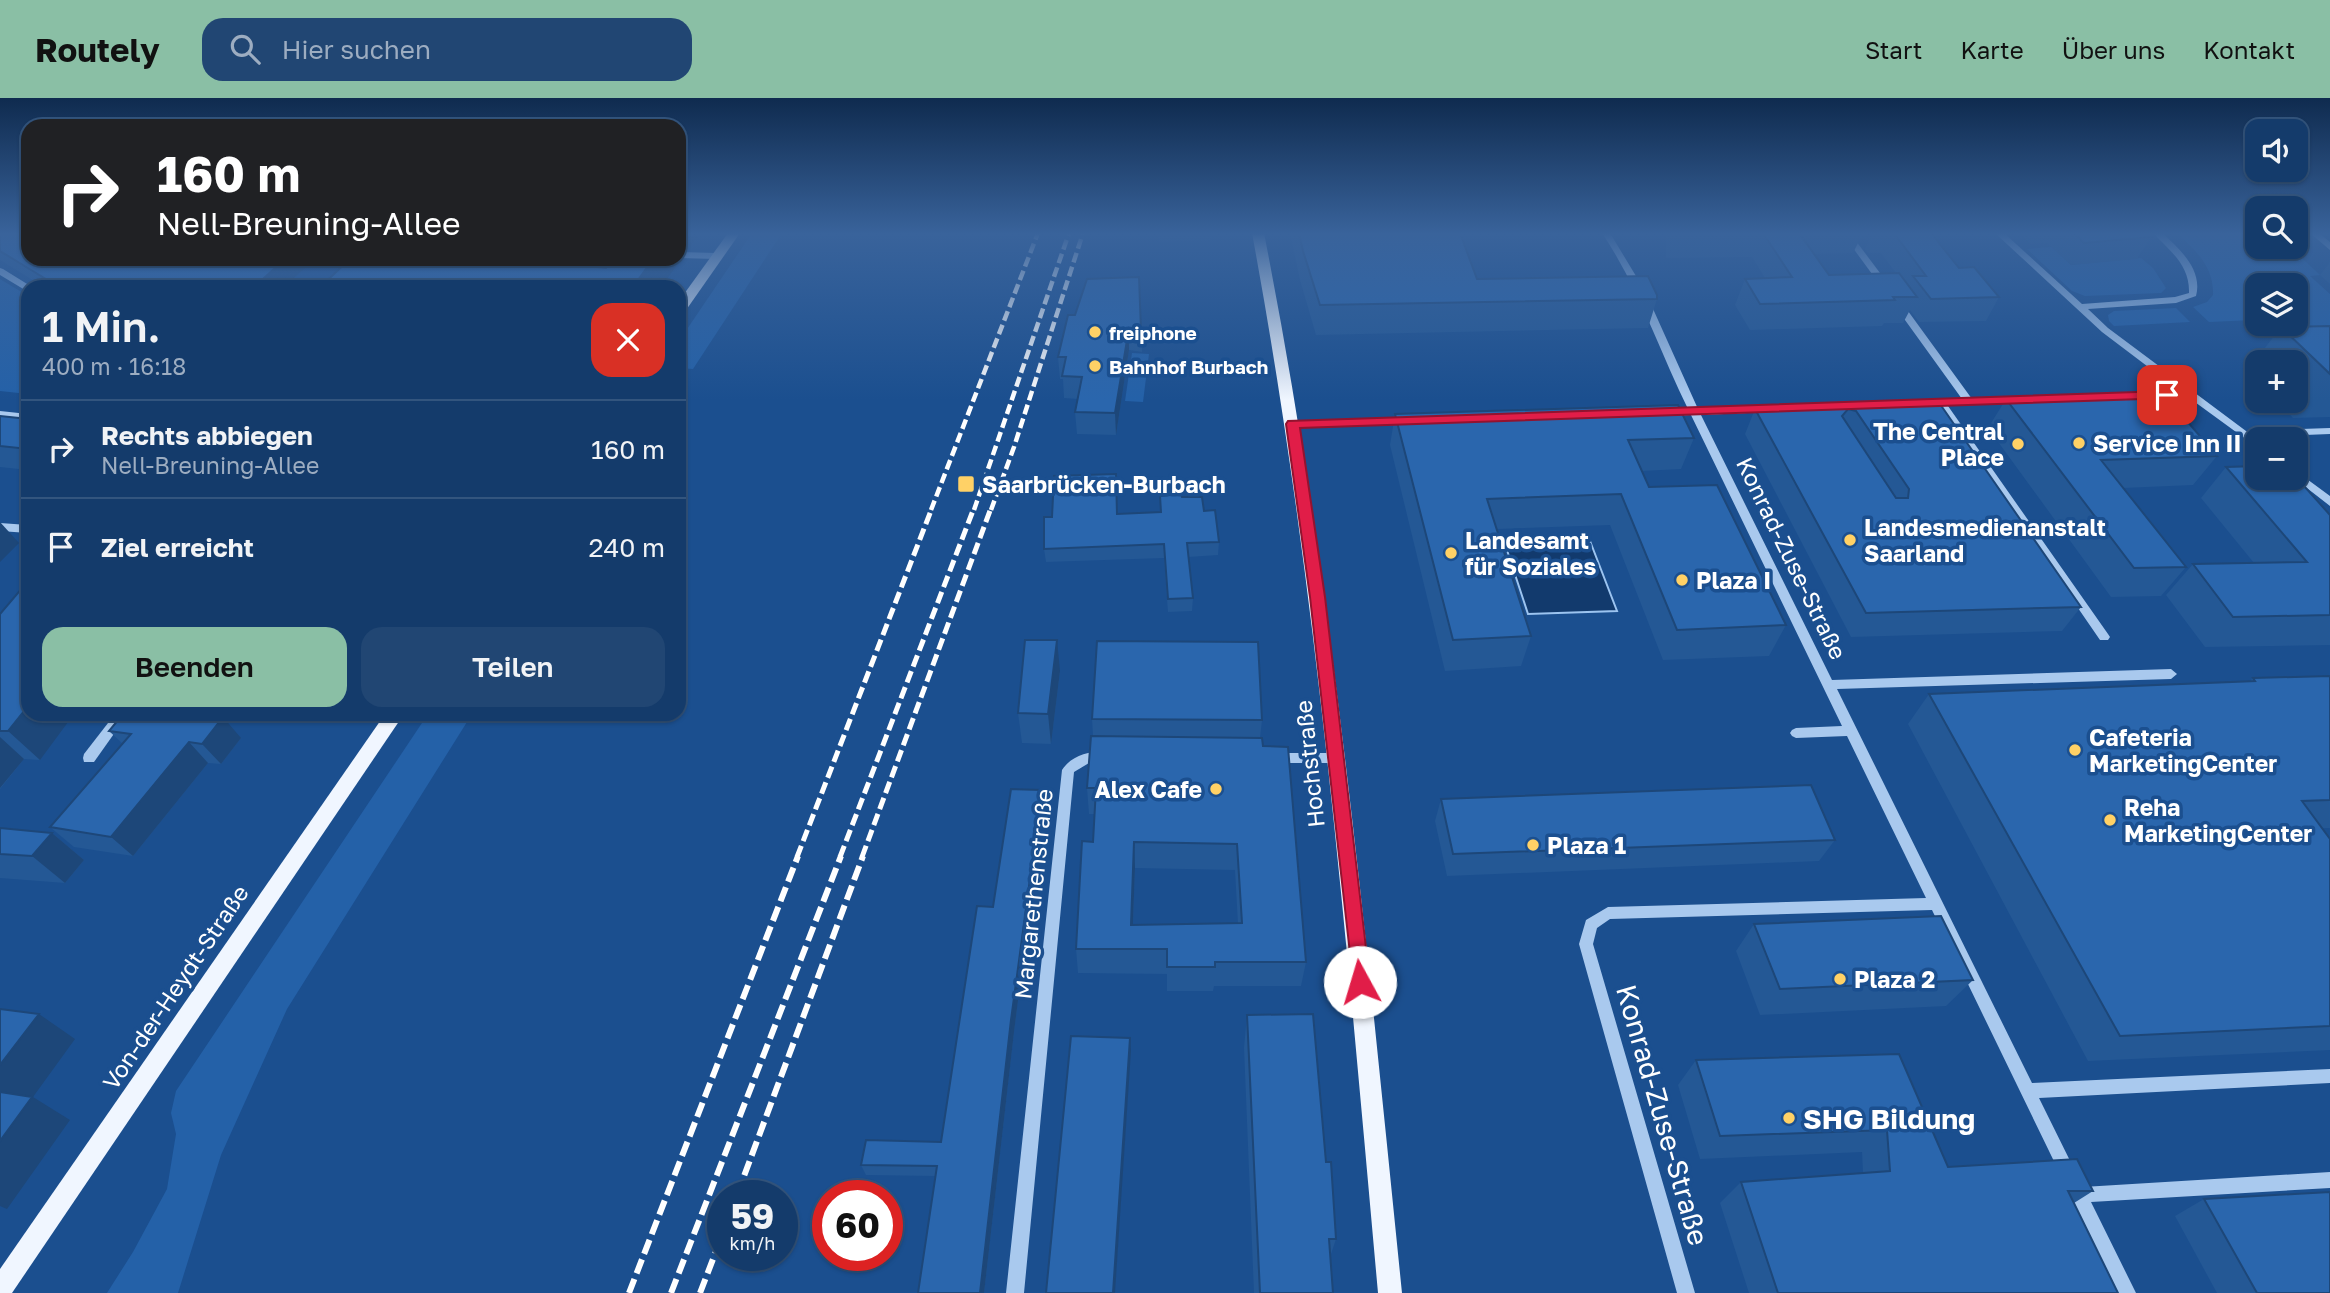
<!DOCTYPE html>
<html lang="de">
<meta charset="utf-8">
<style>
:root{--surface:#143b6b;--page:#214673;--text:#f1f3f6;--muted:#9dadc1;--line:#33557e;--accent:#8abfa5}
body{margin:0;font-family:"Golos Text",sans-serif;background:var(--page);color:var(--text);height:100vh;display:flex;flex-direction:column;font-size:26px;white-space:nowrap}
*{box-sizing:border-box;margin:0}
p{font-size:23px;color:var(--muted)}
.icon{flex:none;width:38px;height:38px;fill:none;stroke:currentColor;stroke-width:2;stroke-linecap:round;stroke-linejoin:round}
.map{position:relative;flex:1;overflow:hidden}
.drawer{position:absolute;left:21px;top:182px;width:665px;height:441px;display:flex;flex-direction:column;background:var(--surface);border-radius:21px;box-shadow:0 2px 5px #0004,0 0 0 2px var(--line)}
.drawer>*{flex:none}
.guide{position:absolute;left:21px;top:21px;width:665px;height:147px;border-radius:21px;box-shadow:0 2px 5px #0004,0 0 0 2px var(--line);background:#202124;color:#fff;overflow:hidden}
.buttons{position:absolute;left:2245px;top:21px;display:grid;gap:14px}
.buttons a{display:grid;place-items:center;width:63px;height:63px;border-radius:14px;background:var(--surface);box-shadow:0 2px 5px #0004,0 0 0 2px var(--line);font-size:35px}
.speed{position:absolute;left:707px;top:1082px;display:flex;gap:14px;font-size:35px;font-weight:700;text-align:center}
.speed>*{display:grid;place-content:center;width:91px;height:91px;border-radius:50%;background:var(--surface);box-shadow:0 2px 5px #0004,0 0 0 2px var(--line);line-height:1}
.speed small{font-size:18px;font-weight:400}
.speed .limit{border:10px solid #d22;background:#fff;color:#111}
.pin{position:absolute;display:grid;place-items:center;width:60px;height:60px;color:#fff;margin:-30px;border-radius:14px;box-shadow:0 4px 10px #0006}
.me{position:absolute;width:77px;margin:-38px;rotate:354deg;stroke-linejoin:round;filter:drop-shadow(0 0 5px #0008)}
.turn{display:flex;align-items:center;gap:24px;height:147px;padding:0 21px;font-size:32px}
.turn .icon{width:91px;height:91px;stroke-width:2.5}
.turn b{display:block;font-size:49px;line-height:60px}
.round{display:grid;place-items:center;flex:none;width:74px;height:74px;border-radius:21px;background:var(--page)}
.summary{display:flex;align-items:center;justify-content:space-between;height:119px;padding:0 21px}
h1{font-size:42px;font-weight:600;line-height:52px}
.action{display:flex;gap:14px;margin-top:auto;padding:14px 21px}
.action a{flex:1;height:80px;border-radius:21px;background:var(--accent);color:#111;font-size:28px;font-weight:600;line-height:80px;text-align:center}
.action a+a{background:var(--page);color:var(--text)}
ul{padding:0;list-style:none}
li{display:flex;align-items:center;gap:21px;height:98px;padding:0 21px;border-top:2px solid var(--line)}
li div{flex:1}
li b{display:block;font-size:26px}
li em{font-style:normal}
header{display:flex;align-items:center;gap:42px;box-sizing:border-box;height:98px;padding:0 35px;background:var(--accent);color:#111}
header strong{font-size:33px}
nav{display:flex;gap:38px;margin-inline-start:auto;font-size:24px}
.search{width:490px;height:63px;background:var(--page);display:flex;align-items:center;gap:18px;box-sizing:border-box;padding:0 24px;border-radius:21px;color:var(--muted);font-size:26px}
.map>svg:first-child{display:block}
.green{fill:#2461a8}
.water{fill:#123a6d;stroke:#9cc4f0;stroke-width:2}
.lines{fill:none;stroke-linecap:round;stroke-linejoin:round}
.minor{fill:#a9c9ee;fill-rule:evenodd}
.major{fill:#f0f6ff;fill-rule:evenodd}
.rail-far2{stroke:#fff;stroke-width:4.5;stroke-dasharray:10 4.5;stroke-linecap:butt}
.rail-far1{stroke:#fff;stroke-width:5;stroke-dasharray:12 5;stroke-linecap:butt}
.rail{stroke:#fff;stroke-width:6;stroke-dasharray:15 6;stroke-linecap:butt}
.wall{fill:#245895;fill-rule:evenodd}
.shaded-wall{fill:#1d4779}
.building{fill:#2a66ad;stroke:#1d4779;stroke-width:2;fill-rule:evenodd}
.route{fill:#e11d48;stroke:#92132f;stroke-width:2}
.poi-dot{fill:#ffd166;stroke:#1b4f8f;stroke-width:2.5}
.labels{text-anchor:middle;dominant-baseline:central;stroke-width:7;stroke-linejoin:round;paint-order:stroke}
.far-poi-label{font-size:19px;font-weight:bold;fill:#fff;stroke:#1b4f8f;text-anchor:start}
.poi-label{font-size:23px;font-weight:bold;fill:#fff;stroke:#1b4f8f;text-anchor:start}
.street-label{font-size:23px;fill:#fff;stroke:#1b4f8f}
.near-street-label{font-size:28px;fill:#fff;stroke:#1b4f8f}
.near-poi-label{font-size:28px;font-weight:bold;fill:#fff;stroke:#1b4f8f;text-anchor:start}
</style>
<header>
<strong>Routely</strong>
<div class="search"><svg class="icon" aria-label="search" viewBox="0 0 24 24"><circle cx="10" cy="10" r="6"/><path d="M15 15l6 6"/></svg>Hier suchen</div>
<nav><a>Start</a><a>Karte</a><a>Über uns</a><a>Kontakt</a></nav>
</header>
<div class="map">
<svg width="2330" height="1195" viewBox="0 0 2330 1195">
<rect width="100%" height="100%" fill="#1b4f8f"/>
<g class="green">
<polygon points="752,135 782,135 693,271 679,270 679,243"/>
<path d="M2176,135h81l1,14h32l30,28 -10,1 20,18v38l-61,3 -11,-11h38v-39h-38v39l-4,-4 -45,2 -16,-15 14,-5 6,-7c1,-28 -17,-45 -37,-62z"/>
<polygon points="2052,149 2071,167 2141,160 2153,170 2166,190 2161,195 2085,198 2072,193 2027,151"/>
<polygon points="0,181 28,198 28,296 0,293"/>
<polygon points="2176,210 2190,224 2114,228 2109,223 2108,217 2114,213"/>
<polygon points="1132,255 1149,256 1143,304 1125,303"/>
<polygon points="428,616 472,616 287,911 221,1057 178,1195 107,1195 133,1154 167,1091 176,1036 171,1015 176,993"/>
</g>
<polygon class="water" points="1590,443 1617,513 1528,516 1505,446"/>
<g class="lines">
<g class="minor">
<path d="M1602,135h8l35,58 53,118 72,-3 5,3 -5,3 -69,3 131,265 339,-11 6,5 -6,5 -334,10 195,394 298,-14v14l-291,15 44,89 247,-15v16l-239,14 45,91h-18l-186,-383 -322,9 -13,9 -4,16 102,349h-18l-98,-349 7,-24 22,-13 318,-9 -79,-162 -51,2 -4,-2 -2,-3 2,-3 4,-2 46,-2 -151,-311 -26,1 -5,-3 5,-3 23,-1c-29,-59 -49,-121 -86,-176z"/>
<polygon points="1842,135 1850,135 1889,187 1889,191 1883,191"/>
<path d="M1995,135h9l78,71 93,-7 14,-4c1,-28 -19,-42 -36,-60h9c18,16 41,37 34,63l-20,7 -88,6 20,19 138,103 84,-3v6l-76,3 4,3v8l-70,-51 -57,1 -2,-2 5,-3 46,-2 -78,-59z"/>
<polygon points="2310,135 2319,135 2330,144 2330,152"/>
<polygon points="679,154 717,155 721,158 717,161 679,160"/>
<polygon points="356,161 365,161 335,189 326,189"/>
<polygon points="0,170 3,171 32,189 28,189 28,193 25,192 0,177"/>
<polygon points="1897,201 1900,202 1972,301 2021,299 2026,302 2021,305 1948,308 2108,536 2110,539 2108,542 2100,542 1939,308 1865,311 1860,308 1865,305 1962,301 1892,204"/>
<polygon points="0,313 28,316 28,322 0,319"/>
<polygon points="1409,320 1413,321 1413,325 1293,329 1288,326 1293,323"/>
<polygon points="2296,373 2330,398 2330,408 2294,380 2296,380"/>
<polygon points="0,425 28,427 28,435 0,433"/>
<polygon points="115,616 128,616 94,664 84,664 83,660 84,656"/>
<path d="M1103,653l5,1 1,4 -1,4 -19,3 -15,9 -50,521h-18l56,-523c9,-14 25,-18 41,-19z"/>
<polygon points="1272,655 1335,655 1340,656 1341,660 1340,664 1335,665 1272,665 1267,664 1266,660 1267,656"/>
</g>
<g class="major">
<polygon points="728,135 740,135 684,215 679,216 679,203"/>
<path d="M1252,135h12c69,350 102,706 138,1060h-24c-32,-354 -61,-710 -126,-1060z"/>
<polygon points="385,616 404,616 12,1195 0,1195 0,1171"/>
</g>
<g class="rail-far2">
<polyline points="931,412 1038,135"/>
<polyline points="974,412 1069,135"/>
<polyline points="991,412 1014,349 1083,135"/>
</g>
<g class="rail-far1">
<polyline points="797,759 932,410"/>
<polyline points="840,759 974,410"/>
<polyline points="862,759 991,410"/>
</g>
<g class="rail">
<polyline points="737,1097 863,758"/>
<polyline points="629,1195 798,758"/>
<polyline points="671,1195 841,758"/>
<polyline points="700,1195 723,1135"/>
</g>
</g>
<g class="wall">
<polygon points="0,135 284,189 44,189 0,162"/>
<polygon points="679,135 706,135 704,138 698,138 688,152 679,152"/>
<polygon points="1158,135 1211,135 1210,142 1159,144"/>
<polygon points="1290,135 1460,135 1477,181 1657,201 1648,230 1316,237 1300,182"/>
<polygon points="1667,135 1863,135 1853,155 1814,156 1829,177 1896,175 1881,155 1868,155 1865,151 1872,135 1931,135 1959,170 1999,199 1986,223 1919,224 1910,212 1903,225 1884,225 1882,228 1750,232 1735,207 1745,181 1765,180 1752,159 1666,160 1666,138"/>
<polygon points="2019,135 2147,135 2151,139 2137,161 2071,167 2047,145 2031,146"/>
<polygon points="2330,164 2330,186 2320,177"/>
<polygon points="1068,217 1141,232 1142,254 1129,252 1116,337 1077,336 1075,314 1078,301 1064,300 1063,281 1060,281 1058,259"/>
<polygon points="2330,228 2330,319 2293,320 2277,303 2296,303 2296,264 2258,264 2258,282 2248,272 2281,229"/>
<polygon points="2006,301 2155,302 2217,358 2193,387 2123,390 2186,469 2161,498 2111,499 1988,330"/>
<polygon points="1940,306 2081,509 2062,533 1851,539 1745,336 1755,311"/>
<polygon points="1395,316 1694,340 1681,371 1642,373 1649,389 1786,527 1769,558 1663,562 1610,427 1497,431 1531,538 1521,568 1445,573 1390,347"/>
<polygon points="0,318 28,321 28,372 0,369"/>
<polygon points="2226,369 2330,417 2330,547 2205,549 2166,497 2193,466 2254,465 2201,400"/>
<polygon points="1160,398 1182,399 1204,413 1219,444 1218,457 1188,459 1193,500 1192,513 1168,514 1164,460 1046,464 1044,451 1117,416 1160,414"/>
<polygon points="0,516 40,662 24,661 0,691"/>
<polygon points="1060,573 1051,646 1022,645 1018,615"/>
<polygon points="2330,578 2330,730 2322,730 2330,741 2330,952 2088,963 1908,626 1929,596 2250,583 2253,580"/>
<path d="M1092,621l170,1 -2,18 46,224 -5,24h-87l-1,5h-46v-17l-89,-1 -2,-24 17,-107 2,-28h-6l-2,-26 6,-52zM1135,770l100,2 3,54 -105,1z"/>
<polygon points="109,633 241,640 221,666 208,665 133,758 74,749 50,729 123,646"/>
<polygon points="1441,701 1835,742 1819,763 1447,778 1435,723"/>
<polygon points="1043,705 1014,934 984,1195 918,1195 935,1078 866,1077 861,1067 941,1044 993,809"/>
<polygon points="0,730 52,735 84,762 65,785 0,780"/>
<polygon points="1754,826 1973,882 1946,908 1760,917 1736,853"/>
<polygon points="1247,917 1326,1064 1336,1141 1330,1159 1333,1195 1254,1195 1244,950"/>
<polygon points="1899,956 1948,1069 2093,1093 2074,1105 2118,1195 1749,1195 1720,1105 1741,1084 1863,1075 1862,1054 1700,1061 1678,987 1696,962"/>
<polygon points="2204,1101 2330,1195 2217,1195 2175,1118"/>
</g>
<g class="shaded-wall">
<polygon points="683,135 697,135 698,138 688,152"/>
<polygon points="679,159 680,163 661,189 633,189 653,161 679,161"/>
<polygon points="285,161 315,161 284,189 254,189"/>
<polygon points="549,161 582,161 559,189 547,164"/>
<polygon points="1129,230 1129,252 1116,337 1115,315"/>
<polygon points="0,424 19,445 0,464"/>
<polygon points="1057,542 1060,573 1051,646 1048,616"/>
<polygon points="28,608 28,616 74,616 40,662 8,633"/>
<polygon points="223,619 241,640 221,666 202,646"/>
<polygon points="0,639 24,661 0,690"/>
<polygon points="189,644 208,665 133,758 111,739"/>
<polygon points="1042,692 1043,705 1014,934 984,1195 980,1195 1011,922"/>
<polygon points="52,735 84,762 65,785 32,758"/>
<polygon points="1134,744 1135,770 1132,851 1131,827"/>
<polygon points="39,916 75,941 33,999 70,1022 7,1111 0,1108 0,967"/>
<polygon points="1130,940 1131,953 1115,1195 1113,1195"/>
</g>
<g class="building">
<polygon points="0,135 28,135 28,161 285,161 254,189 59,189 0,153"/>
<polygon points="1299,135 1460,135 1477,181 1648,178 1657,197 1657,201 1320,207 1303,153"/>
<polygon points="1763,135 1799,135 1829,177 1899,175 1917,199 1893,199 1895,202 1760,206 1745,181 1792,179"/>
<polygon points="1894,135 1931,135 1959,170 1974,169 1999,199 1931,201 1913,178 1926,178"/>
<polygon points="2074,135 2147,135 2151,139 2084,145"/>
<polygon points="422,161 549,161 547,164 606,170 613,161 653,161 633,189 320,189 349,162 399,168 404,163 418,165"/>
<polygon points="1139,179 1141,232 1129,230 1115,315 1075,314 1082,279 1062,278 1066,259 1058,259 1068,217 1075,217 1087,181"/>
<polygon points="2330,228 2330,276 2281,229"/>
<polygon points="2149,297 2155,302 2169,302 2217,358 2101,362 2186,469 2134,470 2006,301"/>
<path d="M1940,306l141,203 -215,6 -111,-204zM1848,311l8,2 53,78 -1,9h-12l-54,-82z"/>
<polygon points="1678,307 1694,340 1628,342 1649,389 1717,387 1786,527 1677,532 1621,396 1487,401 1531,538 1453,542 1395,316"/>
<polygon points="0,318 28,321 28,351 0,348"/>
<polygon points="2258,368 2258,380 2296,379 2330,417 2330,517 2233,519 2193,466 2307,464 2226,369"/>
<polygon points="1116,376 1117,416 1161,414 1160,398 1181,396 1182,399 1202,399 1204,413 1215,412 1219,444 1187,445 1193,500 1168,501 1164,446 1044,451 1044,419 1052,419 1054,378"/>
<polygon points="28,483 28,608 8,633 0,633 0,516"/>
<polygon points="1025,542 1057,542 1048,616 1018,615"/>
<polygon points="1097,543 1258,544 1262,622 1092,621"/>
<polygon points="2330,578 2330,702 2302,703 2330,741 2330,928 2120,938 1929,596 2255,583 2253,580"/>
<polygon points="123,616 201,616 223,619 202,646 189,644 111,739 50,729 131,636 109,633"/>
<path d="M1091,638l171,2 1,8 25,1 18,215h-91v5h-48v-18h-91l6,-108 11,1 3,-54h-9zM1134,744l103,2 5,79 -111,2z"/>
<polygon points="1811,687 1835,742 1453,756 1441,701"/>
<polygon points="1011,691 1042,692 1011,922 980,1195 918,1195 937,1068 861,1067 866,1042 941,1044 977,808 993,809"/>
<polygon points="0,730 52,735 32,758 0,756"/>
<polygon points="1941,818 1973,882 1780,891 1754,826"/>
<polygon points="0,911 39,916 0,967"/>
<polygon points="1313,916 1326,1064 1331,1064 1336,1141 1329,1141 1333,1195 1260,1195 1247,917"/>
<polygon points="1071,938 1130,940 1113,1195 1046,1195"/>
<polygon points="1899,956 1948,1069 2077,1061 2093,1093 2068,1093 2118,1195 1778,1195 1741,1084 1890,1073 1887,1032 1720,1038 1696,962"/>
<polygon points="0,994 32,999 0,1043"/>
<polygon points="2330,1094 2330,1195 2257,1195 2204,1101"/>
</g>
<linearGradient id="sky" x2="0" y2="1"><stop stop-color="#0f2b4f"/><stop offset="0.45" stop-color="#39639b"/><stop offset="1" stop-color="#39639b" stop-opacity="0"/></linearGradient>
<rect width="2330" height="302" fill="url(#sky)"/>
<polygon class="route" points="2167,293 2173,297 2172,300 1300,330 1325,499 1370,884 1367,891 1360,893 1354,891 1310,499 1286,326 1288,323"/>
<g class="poi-dot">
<circle cx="1095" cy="234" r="7"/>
<circle cx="1095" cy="268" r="7"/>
<circle cx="2079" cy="345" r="7"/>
<circle cx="2018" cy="346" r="7"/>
<rect x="957" y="377" width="18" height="18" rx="3.5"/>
<circle cx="1850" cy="442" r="7"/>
<circle cx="1451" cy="455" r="7"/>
<circle cx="1682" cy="482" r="7"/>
<circle cx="2075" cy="652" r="7"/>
<circle cx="1216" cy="691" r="7"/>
<circle cx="2110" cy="722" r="7"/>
<circle cx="1533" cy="747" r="7"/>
<circle cx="1840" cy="881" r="7"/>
<circle cx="1789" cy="1020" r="7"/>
</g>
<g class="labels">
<g class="far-poi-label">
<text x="1109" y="234">freiphone</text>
<text x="1109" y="268">Bahnhof Burbach</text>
</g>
<g class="poi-label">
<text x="2004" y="333" text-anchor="end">The Central<tspan x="2004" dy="26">Place</tspan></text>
<text x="2093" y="345">Service Inn II</text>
<text x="982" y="386">Saarbrücken-Burbach</text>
<text x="1864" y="429">Landesmedienanstalt<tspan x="1864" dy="26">Saarland</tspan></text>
<text x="1465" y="442">Landesamt<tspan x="1465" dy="26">für Soziales</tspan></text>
<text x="1696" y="482">Plaza I</text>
<text x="2089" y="639">Cafeteria<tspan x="2089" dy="26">MarketingCenter</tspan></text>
<text x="1202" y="691" text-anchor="end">Alex Cafe</text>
<text x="2124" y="709">Reha<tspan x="2124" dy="26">MarketingCenter</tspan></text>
<text x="1547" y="747">Plaza 1</text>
<text x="1854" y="881">Plaza 2</text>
</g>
<g class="street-label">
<text transform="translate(1792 460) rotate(64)">Konrad-Zuse-Straße</text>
<text transform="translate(1309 666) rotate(-96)">Hochstraße</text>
<text transform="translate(1033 796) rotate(-84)">Margarethenstraße</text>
<text transform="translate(175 889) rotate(-56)">Von-der-Heydt-Straße</text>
</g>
<g class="near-street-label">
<text transform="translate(1663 1017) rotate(74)">Konrad-Zuse-Straße</text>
</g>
<g class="near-poi-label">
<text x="1803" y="1020">SHG Bildung</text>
</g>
</g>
</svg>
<div class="buttons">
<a><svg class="icon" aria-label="sound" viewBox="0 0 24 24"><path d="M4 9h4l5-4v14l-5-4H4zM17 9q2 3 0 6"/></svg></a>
<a><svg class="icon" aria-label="search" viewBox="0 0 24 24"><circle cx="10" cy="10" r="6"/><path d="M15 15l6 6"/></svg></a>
<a><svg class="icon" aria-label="layers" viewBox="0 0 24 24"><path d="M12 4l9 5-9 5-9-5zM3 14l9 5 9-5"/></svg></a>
<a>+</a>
<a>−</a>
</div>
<div class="speed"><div>59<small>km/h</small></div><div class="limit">60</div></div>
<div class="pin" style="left:2167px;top:297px;background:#d93025"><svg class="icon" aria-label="arrive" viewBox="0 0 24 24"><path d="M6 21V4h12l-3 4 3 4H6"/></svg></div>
<svg class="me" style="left:1360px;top:884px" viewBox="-20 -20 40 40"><circle r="19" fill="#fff"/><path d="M0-13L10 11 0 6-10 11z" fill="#e11d48"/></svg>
<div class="guide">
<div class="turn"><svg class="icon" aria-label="right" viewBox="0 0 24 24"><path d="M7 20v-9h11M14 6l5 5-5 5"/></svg><div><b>160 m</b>Nell-Breuning-Allee</div></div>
</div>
<section class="drawer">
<div class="summary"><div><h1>1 Min.</h1><p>400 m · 16:18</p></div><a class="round" style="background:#d93025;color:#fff"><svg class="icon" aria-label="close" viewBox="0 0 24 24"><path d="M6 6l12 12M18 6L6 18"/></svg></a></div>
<ul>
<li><svg class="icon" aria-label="right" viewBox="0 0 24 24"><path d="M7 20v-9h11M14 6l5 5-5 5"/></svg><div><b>Rechts abbiegen</b><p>Nell-Breuning-Allee</p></div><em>160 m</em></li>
<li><svg class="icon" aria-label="arrive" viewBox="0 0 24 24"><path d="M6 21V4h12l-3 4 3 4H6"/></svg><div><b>Ziel erreicht</b></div><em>240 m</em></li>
</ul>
<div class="action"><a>Beenden</a><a>Teilen</a></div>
</section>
</div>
